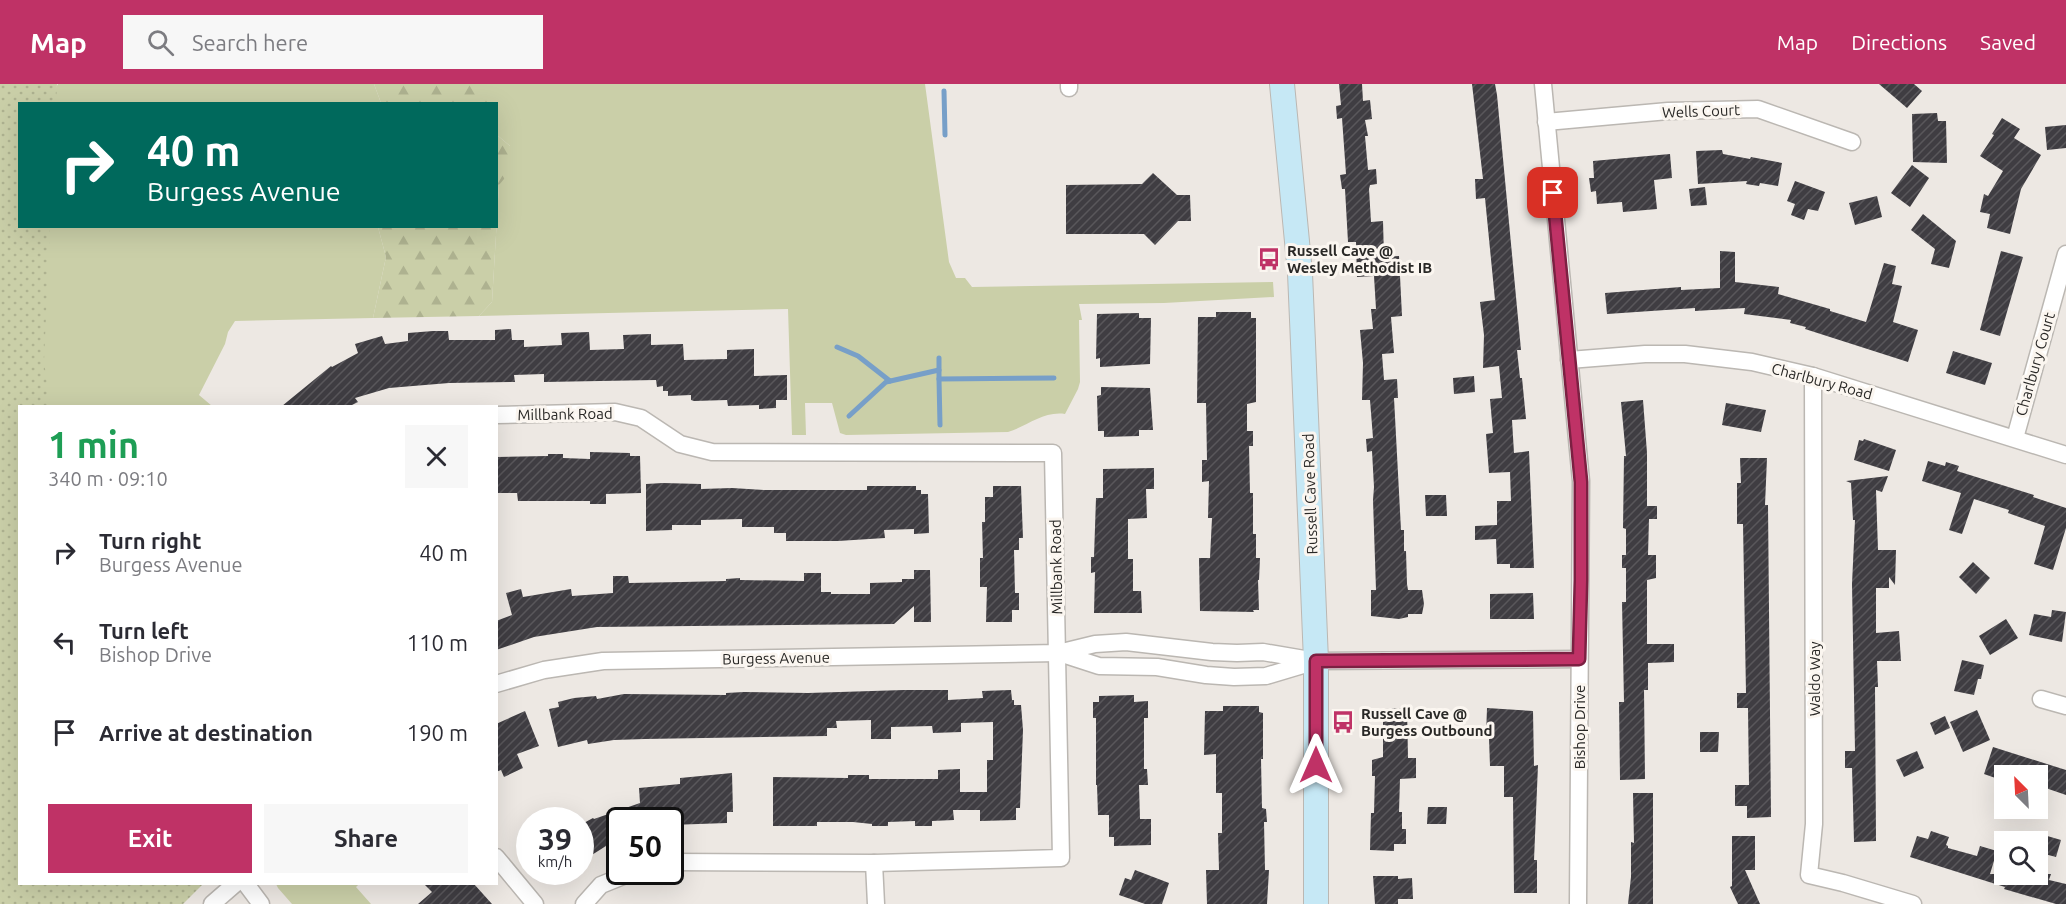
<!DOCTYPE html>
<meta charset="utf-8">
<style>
:root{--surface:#fff;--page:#f7f7f7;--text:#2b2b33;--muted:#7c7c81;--accent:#bf3266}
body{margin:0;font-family:Ubuntu,sans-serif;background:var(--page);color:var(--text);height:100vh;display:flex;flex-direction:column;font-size:22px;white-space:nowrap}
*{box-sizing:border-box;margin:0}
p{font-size:20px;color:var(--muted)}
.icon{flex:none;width:33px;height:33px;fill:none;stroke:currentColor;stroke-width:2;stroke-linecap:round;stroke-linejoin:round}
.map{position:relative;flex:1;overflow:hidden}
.sheet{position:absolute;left:18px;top:321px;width:480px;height:480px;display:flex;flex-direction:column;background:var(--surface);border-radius:0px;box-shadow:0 6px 24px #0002}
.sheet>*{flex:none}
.guide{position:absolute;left:18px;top:18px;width:480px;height:126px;border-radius:0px;box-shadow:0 6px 24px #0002;background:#00695c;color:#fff;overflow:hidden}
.needle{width:39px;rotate:336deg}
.buttons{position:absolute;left:1994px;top:681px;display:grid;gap:12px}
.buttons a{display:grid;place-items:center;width:54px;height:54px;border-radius:0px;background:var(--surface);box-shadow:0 6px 24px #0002;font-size:30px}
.speed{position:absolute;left:516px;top:723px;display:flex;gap:12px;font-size:30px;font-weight:700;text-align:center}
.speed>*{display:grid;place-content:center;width:78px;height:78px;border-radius:50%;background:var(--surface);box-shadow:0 6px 24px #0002;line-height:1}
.speed small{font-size:15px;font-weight:400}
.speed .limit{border:3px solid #111;border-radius:9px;background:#fff;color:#111}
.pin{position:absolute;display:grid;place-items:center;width:51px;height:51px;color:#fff;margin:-26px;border-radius:12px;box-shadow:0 3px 9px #0006}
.me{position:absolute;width:66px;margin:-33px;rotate:0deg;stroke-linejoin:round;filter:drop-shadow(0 0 4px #0008)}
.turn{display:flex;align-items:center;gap:21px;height:126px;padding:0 30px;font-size:27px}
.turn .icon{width:78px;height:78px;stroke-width:2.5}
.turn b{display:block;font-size:42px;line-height:51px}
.round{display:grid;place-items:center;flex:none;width:63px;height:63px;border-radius:0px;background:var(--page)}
.head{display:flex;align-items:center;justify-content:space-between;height:102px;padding:0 30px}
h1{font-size:36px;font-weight:700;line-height:45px;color:#1e9e55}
.button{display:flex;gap:12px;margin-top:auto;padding:12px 30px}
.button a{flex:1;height:69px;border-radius:0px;background:var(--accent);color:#fff;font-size:24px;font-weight:700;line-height:69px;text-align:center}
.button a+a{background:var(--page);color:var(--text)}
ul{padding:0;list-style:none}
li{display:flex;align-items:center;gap:18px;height:90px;padding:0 30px}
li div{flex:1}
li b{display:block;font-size:22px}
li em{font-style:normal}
header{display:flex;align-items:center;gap:36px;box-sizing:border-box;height:84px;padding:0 30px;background:var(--accent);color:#fff}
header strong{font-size:28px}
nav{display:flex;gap:33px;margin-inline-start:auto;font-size:21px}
.search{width:420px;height:54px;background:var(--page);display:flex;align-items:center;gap:15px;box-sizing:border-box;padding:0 21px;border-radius:0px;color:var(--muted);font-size:22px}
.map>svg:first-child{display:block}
.grass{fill:#cacfa8}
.forest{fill:url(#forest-firs)}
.park{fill:url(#park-dots)}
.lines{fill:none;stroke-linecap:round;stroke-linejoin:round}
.stream{stroke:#779fc8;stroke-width:5}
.building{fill:url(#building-hatch)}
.street-casing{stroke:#bbb7b2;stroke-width:19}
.secondary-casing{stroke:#bbb7b2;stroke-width:26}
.street{stroke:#fff;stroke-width:16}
.secondary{stroke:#c6e8f5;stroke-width:24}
.route-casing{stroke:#7c2042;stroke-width:15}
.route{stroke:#bf3266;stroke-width:10}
.labels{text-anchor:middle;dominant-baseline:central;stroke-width:6;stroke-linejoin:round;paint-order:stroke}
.street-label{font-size:15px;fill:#292826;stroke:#fbf6f0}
.poi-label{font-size:15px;font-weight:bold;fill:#292826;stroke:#fbf6f0;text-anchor:start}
</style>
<header>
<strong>Map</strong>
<div class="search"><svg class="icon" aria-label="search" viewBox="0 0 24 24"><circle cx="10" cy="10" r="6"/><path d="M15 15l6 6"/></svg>Search here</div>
<nav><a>Map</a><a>Directions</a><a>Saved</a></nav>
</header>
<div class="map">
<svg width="2066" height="820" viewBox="0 0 2066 820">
<defs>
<pattern id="forest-firs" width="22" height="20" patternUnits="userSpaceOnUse" patternTransform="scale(1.5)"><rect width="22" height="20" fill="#cacfa8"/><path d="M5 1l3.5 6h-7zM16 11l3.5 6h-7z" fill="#aeb290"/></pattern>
<pattern id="park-dots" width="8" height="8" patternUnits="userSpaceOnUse" patternTransform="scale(1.5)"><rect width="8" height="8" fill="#cacfa8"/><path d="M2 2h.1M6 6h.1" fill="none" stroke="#aeb290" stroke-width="1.8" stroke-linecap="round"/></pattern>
<pattern id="building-hatch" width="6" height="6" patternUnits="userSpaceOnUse" patternTransform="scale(1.5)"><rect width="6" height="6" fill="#3f3d42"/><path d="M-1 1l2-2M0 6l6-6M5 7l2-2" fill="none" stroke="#59575b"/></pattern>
</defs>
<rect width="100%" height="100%" fill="#ede8e3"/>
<g class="grass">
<polygon points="58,0 374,0 381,19 43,20 51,13"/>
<path d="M492,0h433l24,178 7,16h9l7,9 301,-5 1,15 -110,6 -85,1 3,16h-3l1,62 -2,7 -13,25c-22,-3 -37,12 -57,18l-162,3 -6,-2 -8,-30h-27l1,32h-14l-4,-126 -309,7 13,-14 7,-118 11,-38 -13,-11 -1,-31 -4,-1z"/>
<polygon points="24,143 378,143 386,173 373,234 235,237 228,248 225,260 199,311 212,322 20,322 0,293"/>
<polygon points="276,800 359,800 356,803 371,820 292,820 278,804"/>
</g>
<g class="forest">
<polygon points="374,0 492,0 492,19 381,19"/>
<polygon points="497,51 510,62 509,89 499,101 492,218 479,232 373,234 386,173 378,143 496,142"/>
</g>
<polygon class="park" points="0,0 57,0 56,19 20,20 20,142 50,143 44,277 50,322 20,322 20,800 203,800 183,820 0,820"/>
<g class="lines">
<g class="stream">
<polyline points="944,7 945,51"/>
<polyline points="837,263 858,272 890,297"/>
<polyline points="939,274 939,295 1054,294"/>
<polyline points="939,295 940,341"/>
<polyline points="849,332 886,298 939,286"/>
</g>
</g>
<g class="building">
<polygon points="1339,0 1362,0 1363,17 1370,16 1372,35 1365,36 1368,52 1365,52 1368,86 1376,85 1377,100 1370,101 1369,105 1371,138 1383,137 1384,173 1399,172 1402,232 1391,233 1394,269 1382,270 1384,296 1397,295 1398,314 1394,314 1401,446 1404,446 1404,467 1406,467 1407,500 1408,506 1422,506 1424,520 1422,530 1408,530 1408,533 1399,535 1371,532 1371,506 1376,506 1373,416 1374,403 1372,367 1367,368 1366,355 1373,354 1370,316 1362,316 1363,279 1360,246 1373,245 1371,225 1376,225 1374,192 1357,193 1356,158 1348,158 1345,105 1342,105 1340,91 1346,90 1342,34 1337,35 1336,22 1341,21"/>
<polygon points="1472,0 1495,0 1497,11 1521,266 1517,266 1520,294 1522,294 1526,335 1512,336 1514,369 1529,367 1534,484 1510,484 1510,480 1497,480 1496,455 1475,456 1475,442 1497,441 1497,417 1511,417 1510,388 1489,389 1486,350 1493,349 1490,315 1502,314 1499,282 1483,284 1484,251 1480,218 1495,216 1485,114 1476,115 1475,95 1483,95"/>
<polygon points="1879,0 1914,0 1922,7 1907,24"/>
<polygon points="1937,29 1938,37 1946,37 1947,79 1913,78 1912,30"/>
<polygon points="2002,34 2020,45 2014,54 2041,71 2021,105 2010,150 1987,144 1990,130 1980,128 1984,110 1988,112 2003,87 1980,72 1994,51 1992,50"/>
<polygon points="2066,41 2066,64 2047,66 2045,43"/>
<polygon points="1722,66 1723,70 1750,75 1751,73 1782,79 1778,102 1760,99 1759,102 1746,100 1747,97 1698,100 1696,67"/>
<polygon points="1670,70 1672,94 1654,96 1657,125 1623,128 1622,118 1597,120 1596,107 1591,108 1589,94 1594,94 1593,77"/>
<polygon points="1912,81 1929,94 1910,123 1891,109"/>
<polygon points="1153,89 1177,111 1190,111 1191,137 1178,137 1155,161 1144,150 1066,150 1066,101 1142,100"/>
<polygon points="1795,97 1825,108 1818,127 1808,125 1804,136 1791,131 1795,120 1787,117"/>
<polygon points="1705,103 1707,121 1691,122 1689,105"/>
<polygon points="1877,112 1882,133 1855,141 1849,119"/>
<polygon points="1923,130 1956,157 1949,184 1931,180 1935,165 1911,146"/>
<polygon points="1720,167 1735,168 1735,198 1779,203 1778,210 1830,225 1830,227 1866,238 1884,179 1896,182 1892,200 1902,202 1893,238 1918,246 1908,278 1805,245 1806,243 1790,239 1791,236 1744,230 1745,224 1695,227 1695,224 1607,230 1605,209 1681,203 1681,206 1720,204"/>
<polygon points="2001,167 2023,173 2000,252 1980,246"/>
<polygon points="1216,228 1251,228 1251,234 1256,234 1256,318 1247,320 1247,347 1253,347 1253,362 1249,362 1250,409 1253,409 1253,450 1256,450 1256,474 1260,474 1259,496 1258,496 1259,526 1253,526 1254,528 1200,527 1199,474 1210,474 1212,434 1208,434 1209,397 1202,398 1202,376 1207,376 1206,319 1197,319 1198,233 1216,233"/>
<polygon points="1139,229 1139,234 1151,234 1150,280 1100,283 1100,274 1096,275 1097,230"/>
<polygon points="511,245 512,256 524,256 524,263 562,261 561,249 589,248 590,266 624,265 623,251 651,250 651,261 683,260 684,276 727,275 727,266 754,265 754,292 787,291 787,316 776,316 776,324 759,325 759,321 728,322 727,316 694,317 691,316 691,311 668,312 668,307 663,307 663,302 657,303 656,296 544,298 544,290 514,291 515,298 449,299 389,304 355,314 358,318 350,322 282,322 331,282 332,283 358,269 355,260 382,252 385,260 408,257 408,249 433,247 448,247 449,256 495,256 495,246"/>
<polygon points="1953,267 1992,279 1985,301 1946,289"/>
<polygon points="1474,292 1475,308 1454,310 1453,294"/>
<polygon points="1101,303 1150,304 1153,346 1139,346 1139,352 1104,353 1104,347 1098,347 1097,312 1101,311"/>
<polygon points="1643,316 1647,369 1647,422 1657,422 1657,435 1649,435 1648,471 1656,471 1656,494 1647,496 1647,560 1674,560 1674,578 1648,579 1648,606 1644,606 1645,695 1620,696 1619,618 1624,618 1622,518 1626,518 1626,484 1622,484 1622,471 1626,471 1626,445 1623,444 1624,372 1626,372 1621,318"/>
<polygon points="1726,319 1766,326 1761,348 1722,341"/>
<polygon points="1864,355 1896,366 1889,387 1854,376 1859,356 1863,357"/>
<polygon points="590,368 630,369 630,372 640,372 641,409 606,410 606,420 590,420 590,417 518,417 517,409 496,409 496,373 548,372 548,370 563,370 563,374 590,375"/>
<polygon points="1740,374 1767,374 1765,421 1768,421 1771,733 1747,734 1747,722 1735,722 1735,701 1749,701 1748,624 1737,624 1737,609 1746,609 1743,440 1737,440 1737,399 1741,399"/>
<polygon points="1928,377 1945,382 1946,378 1959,382 1957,387 2034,411 2033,413 2066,424 2066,444 2053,486 2034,480 2045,442 2008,429 2009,426 1974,415 1962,450 1949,446 1961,409 1922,397"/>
<polygon points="1154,384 1154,405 1146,405 1147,434 1128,435 1128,475 1133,475 1133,507 1141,507 1142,529 1094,529 1095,488 1091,489 1091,473 1094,473 1096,414 1103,414 1103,385"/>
<polygon points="1888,392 1882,408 1876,406 1878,466 1896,466 1895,501 1889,493 1889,504 1876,504 1876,549 1899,547 1901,577 1877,577 1878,603 1875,603 1876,757 1854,758 1852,684 1845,684 1845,667 1855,667 1852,500 1855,436 1853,436 1851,399 1846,397"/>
<polygon points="663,399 701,400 701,405 732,404 764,406 867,406 867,402 916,402 916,406 921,406 921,410 928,410 929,449 914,450 914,445 884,446 885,454 838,457 786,457 786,449 774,449 774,443 742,443 742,435 701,436 701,441 672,441 672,446 646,447 646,400"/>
<polygon points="993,402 1021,402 1023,454 1019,454 1019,466 1014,466 1015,509 1019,509 1019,526 1012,526 1012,538 986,538 987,503 980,503 980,474 983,474 982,438 985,438 985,413 993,413"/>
<polygon points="1425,411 1446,411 1447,432 1426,432"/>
<polygon points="1973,478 1990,494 1976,510 1959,493"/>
<polygon points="914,486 930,486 931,538 914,538 914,522 894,540 597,543 534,553 496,566 496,537 512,531 506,509 521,505 523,513 571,505 572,512 613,509 613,492 628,492 629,499 682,498 726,497 726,495 740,494 740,496 804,497 804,489 821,489 821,508 831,508 831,510 870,510 870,499 902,498 902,495 914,495"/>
<polygon points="1533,509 1534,535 1490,535 1490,510"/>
<polygon points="2052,526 2066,528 2062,558 2029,551 2034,530 2051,533"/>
<polygon points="2006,535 2018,554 1990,571 1979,552"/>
<polygon points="1962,576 1984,581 1981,595 1978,595 1974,611 1954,607"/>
<polygon points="904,606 948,606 948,616 983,614 982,607 1011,606 1012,616 1014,616 1014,621 1021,621 1023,646 1020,724 1016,724 1016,736 980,737 980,726 953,726 954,736 932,737 932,742 915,742 915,737 888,738 888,742 872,742 872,740 853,738 817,738 817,742 773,742 773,693 848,694 848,691 869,691 869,695 938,695 938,686 960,685 960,708 987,708 987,676 993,676 993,638 961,639 961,648 933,649 932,642 891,643 891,655 871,655 871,636 836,637 837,644 827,644 827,652 645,655 614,656 588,660 587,656 558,663 549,625 559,623 558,618 574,614 596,612 597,615 624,610 726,611 726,609 744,608 808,609"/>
<polygon points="1134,611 1134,618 1148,617 1148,634 1144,634 1144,685 1147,685 1148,701 1139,701 1140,735 1151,735 1151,761 1114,762 1114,753 1109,753 1109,731 1098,731 1097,701 1096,701 1096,634 1093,634 1093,618 1099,618 1099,612"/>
<polygon points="1223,622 1259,622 1259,628 1263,629 1263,675 1261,675 1262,724 1266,725 1267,738 1264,738 1265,786 1269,786 1267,820 1207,820 1206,786 1219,786 1218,749 1222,749 1222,709 1216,709 1216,670 1204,671 1205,627 1223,627"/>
<polygon points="1407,624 1408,674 1416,674 1416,694 1400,695 1399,728 1402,728 1402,745 1406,745 1406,760 1394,760 1394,767 1370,766 1371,729 1374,729 1375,692 1372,692 1372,676 1383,673 1383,625"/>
<polygon points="1487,624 1533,627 1534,682 1538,681 1534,776 1537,776 1537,809 1514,809 1513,713 1504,713 1504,682 1490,682 1489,654 1486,652"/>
<polygon points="1977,626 1990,656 1963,668 1950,638"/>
<polygon points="525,627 539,662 517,670 523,684 504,693 501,686 496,688 496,640"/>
<polygon points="1945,632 1950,644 1935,651 1930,639"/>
<polygon points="1700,648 1719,648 1718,668 1700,668"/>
<polygon points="1993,663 2066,686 2066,711 2037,701 2037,692 2004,692 2004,697 1984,690"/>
<polygon points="1917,667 1924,684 1904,693 1896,676"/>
<polygon points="732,689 733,728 727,728 727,739 670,741 670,736 620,736 620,757 606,762 587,774 580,765 580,741 593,734 594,735 640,719 639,704 680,700 680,694"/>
<polygon points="1633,709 1653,709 1653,820 1628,820 1631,793 1631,758 1634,759"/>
<polygon points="1428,723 1447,723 1446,740 1427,740"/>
<polygon points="1931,747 1949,753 1946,761 1948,762 1948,764 1977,772 1980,762 1997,767 1990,790 2051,790 2049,796 2066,800 2066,820 2056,820 2004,805 2005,803 1910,773 1917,752 1928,755"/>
<polygon points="2037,749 2061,756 2056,773 2037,768"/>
<polygon points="1732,752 1755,752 1755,786 1745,786 1760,820 1738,820 1730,803 1732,802"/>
<polygon points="1135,786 1169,799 1162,820 1145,820 1119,811 1125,794 1131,796"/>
<polygon points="1373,792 1398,792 1398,795 1412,794 1413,815 1398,815 1398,820 1375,820"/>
<polygon points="424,800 474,800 492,820 418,820 432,808"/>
</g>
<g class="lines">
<g class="street-casing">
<g id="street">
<polyline points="1069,0 1069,4"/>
<polyline points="1543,0 1581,397 1578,820"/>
<polyline points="1546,38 1668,27 1758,25 1852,58"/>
<polyline points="1569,276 1645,270 1685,270 1752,278 1813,292 2066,371"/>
<polyline points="1813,292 1814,740 1809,791 1843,799 1913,820"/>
<polyline points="496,331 615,328 641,334 680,360 712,368 1053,369 1061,774 874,779 670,778"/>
<polyline points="2015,354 2066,170"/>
<polyline points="1059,569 1099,582 1157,583 1206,591 1234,593 1266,592 1313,578"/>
<polyline points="496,600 544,586 603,577 1058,569 1095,560 1126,558 1212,568 1237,569 1263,568 1316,577 1579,575"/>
<polyline points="2041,615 2066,622"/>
<polyline points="496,773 535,820"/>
<polyline points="874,779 876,820"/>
<polyline points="246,800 261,820"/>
<polyline points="212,820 235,800"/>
<polyline points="584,820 601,801 633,788"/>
</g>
</g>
<g class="secondary-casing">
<polyline id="secondary" points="1282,0 1300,189 1303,259 1316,577 1316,820"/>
</g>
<use href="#street" class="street"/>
<use href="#secondary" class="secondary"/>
</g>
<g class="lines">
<g class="route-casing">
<polyline id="route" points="1316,681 1316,577 1579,575 1581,496 1581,398 1553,109"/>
</g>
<use href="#route" class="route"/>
</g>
<defs>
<g id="bus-bare" transform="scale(1.8)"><path d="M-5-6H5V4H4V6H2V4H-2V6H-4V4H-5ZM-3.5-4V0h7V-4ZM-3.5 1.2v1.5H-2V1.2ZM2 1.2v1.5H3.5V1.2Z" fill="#bf3266" stroke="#fbf6f0" stroke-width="2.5" paint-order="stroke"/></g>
</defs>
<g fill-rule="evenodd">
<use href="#bus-bare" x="1269" y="175"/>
<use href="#bus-bare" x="1343" y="638"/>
</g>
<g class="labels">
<g class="street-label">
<text transform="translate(1701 27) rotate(-2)">Wells Court</text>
<text transform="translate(2035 280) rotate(-74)">Charlbury Court</text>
<text transform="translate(1822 297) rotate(15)">Charlbury Road</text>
<text transform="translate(565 330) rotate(-1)">Millbank Road</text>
<text transform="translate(1310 410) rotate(-92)">Russell Cave Road</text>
<text transform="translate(1056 483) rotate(-91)">Millbank Road</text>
<text transform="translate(776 574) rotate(-1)">Burgess Avenue</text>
<text transform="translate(1814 595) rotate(-90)">Waldo Way</text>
<text transform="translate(1579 643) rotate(-90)">Bishop Drive</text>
</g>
<g class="poi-label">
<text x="1287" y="166">Russell Cave @<tspan x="1287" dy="17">Wesley Methodist IB</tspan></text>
<text x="1361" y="629">Russell Cave @<tspan x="1361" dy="17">Burgess Outbound</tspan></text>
</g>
</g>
</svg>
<div class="buttons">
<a><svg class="needle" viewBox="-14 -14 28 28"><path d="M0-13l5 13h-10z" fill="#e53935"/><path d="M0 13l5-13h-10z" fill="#7c7c81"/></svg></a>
<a><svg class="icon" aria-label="search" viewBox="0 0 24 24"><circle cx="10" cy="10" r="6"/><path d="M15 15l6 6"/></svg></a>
</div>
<div class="speed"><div>39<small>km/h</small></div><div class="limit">50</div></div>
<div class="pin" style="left:1553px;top:109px;background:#d93025"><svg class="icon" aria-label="arrive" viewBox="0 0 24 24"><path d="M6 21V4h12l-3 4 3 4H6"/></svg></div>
<svg class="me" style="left:1316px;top:681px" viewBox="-20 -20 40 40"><path d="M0-17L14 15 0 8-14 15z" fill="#bf3266" stroke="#fff" stroke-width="4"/></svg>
<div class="guide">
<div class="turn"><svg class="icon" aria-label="right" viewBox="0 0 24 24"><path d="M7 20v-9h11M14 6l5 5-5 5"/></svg><div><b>40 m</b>Burgess Avenue</div></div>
</div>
<section class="sheet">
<div class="head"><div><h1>1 min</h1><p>340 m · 09:10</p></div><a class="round"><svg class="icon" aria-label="close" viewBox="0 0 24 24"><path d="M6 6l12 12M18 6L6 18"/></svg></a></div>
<ul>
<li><svg class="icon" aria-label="right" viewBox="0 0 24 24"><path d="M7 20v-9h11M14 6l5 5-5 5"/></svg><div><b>Turn right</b><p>Burgess Avenue</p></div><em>40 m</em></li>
<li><svg class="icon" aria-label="left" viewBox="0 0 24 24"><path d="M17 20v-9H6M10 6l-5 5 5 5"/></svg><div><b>Turn left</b><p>Bishop Drive</p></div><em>110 m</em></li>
<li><svg class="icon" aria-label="arrive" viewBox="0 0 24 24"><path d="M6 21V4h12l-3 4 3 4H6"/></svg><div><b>Arrive at destination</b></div><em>190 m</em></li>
</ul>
<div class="button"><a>Exit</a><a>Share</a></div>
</section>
</div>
